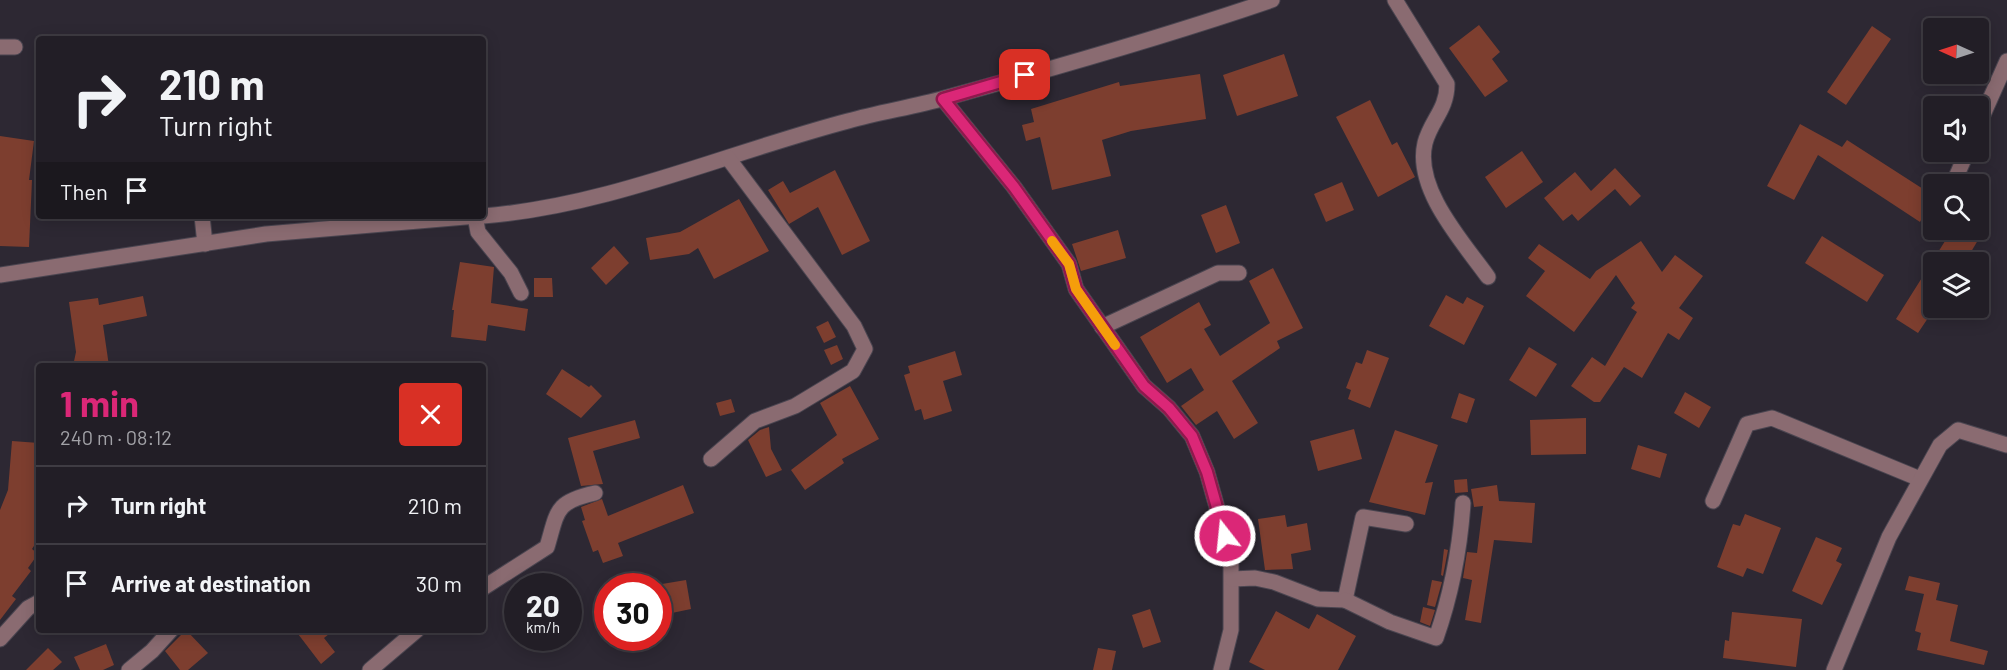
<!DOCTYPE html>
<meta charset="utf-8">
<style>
:root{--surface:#221e26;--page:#2e2b32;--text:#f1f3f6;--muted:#a2a2a7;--line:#3f3c43;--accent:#db2777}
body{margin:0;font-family:Barlow,sans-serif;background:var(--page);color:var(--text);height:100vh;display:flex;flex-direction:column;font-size:22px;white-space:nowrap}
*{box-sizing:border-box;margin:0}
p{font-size:20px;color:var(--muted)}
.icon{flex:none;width:33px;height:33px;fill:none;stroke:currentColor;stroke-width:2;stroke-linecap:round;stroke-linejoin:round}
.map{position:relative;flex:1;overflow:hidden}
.side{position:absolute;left:36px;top:363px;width:450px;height:270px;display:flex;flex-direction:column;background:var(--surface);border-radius:6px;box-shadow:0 3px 15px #0003,0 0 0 2px var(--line)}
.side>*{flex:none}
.hud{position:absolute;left:36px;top:36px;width:450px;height:183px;border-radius:6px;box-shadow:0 3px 15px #0003,0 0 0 2px var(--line);background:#221e26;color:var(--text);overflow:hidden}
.needle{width:39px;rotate:273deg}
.tools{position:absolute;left:1923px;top:18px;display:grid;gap:12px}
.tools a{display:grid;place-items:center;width:66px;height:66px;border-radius:6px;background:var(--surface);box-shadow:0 3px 15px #0003,0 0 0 2px var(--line);font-size:30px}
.speed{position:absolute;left:504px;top:573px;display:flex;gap:12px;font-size:30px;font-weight:700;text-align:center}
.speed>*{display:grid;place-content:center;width:78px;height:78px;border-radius:50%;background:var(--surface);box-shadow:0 3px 15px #0003,0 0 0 2px var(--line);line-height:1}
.speed small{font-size:15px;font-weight:400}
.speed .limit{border:9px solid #d22;background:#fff;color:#111}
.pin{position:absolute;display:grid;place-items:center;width:51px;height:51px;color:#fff;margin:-26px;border-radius:12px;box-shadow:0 3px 9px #0006}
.me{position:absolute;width:66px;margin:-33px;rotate:344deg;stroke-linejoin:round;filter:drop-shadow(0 0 4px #0008)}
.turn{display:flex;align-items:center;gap:21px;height:126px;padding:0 24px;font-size:27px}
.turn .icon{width:78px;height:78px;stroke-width:2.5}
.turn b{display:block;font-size:42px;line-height:51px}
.then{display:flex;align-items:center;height:57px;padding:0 24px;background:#0003;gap:12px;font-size:22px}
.round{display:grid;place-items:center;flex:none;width:63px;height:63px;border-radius:6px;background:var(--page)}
.headline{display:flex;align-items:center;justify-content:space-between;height:102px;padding:0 24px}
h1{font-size:36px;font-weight:700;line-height:45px;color:var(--accent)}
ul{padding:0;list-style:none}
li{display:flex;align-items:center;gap:18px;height:78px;padding:0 24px;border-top:2px solid var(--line)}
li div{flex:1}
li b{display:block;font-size:22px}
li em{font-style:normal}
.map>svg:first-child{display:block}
.building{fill:#7d3e2f}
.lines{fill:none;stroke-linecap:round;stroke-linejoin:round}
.minor-casing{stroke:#4a4550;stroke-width:17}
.minor{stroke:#8a6b71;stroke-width:15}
.route-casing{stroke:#8e194d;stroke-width:15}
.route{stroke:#db2777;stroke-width:10}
.slow{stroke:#f59e0b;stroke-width:10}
</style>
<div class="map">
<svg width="2007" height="670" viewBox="0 0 2007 670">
<rect width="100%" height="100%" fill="#2d2833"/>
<g class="building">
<polygon points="1479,25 1500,52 1492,59 1508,81 1485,97 1449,48"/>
<polygon points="1872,26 1891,39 1846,105 1827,92"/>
<polygon points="1284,54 1298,96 1237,116 1223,75"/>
<polygon points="1200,74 1206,119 1131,131 1102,140 1111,176 1052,190 1040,137 1026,141 1022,125 1034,122 1031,109 1119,82 1120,86"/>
<polygon points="1370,100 1392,145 1397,142 1415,177 1378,197 1336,117"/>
<polygon points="1800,124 1842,147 1847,140 1934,196 1920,222 1818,155 1794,200 1767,186"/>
<polygon points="0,136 34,141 29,180 32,180 29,247 0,246"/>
<polygon points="1522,151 1543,182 1506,208 1485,177"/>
<polygon points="1615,168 1641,196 1630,206 1615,189 1578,221 1572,214 1563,221 1544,198 1575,172 1591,191"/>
<polygon points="835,170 870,241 842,255 818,207 789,224 768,190 783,181 790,193"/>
<polygon points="1342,182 1354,210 1326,222 1314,194"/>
<polygon points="739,199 769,251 714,279 698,248 689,254 650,260 646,238 680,232"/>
<polygon points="1226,205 1240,243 1216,253 1201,215"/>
<polygon points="1118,230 1126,258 1081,271 1072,244"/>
<polygon points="1952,230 1984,230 1965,262 1934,262 1934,309 1918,333 1896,319"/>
<polygon points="1822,236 1884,275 1867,302 1805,263"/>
<polygon points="1641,241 1662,272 1675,255 1703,276 1679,308 1693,318 1679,340 1668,333 1642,378 1624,367 1600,402 1594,402 1571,386 1592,357 1605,366 1637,312 1631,308 1635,303 1616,275 1574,332 1526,296 1545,271 1528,258 1539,244 1590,279 1596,271"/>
<polygon points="614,246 629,263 606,285 591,268"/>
<polygon points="460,262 494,267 491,303 528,309 525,331 488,325 486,341 451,337 454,310 452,310"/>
<polygon points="1273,268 1303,328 1277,341 1280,348 1232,381 1258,423 1234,439 1217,411 1196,425 1181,406 1204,390 1191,368 1167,383 1140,337 1199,302 1211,325 1204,329 1220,356 1270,323 1249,281"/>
<polygon points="534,278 552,278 553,297 534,297"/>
<polygon points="1446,295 1463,304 1467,297 1484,306 1464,345 1429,326"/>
<polygon points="143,296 147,316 103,325 109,366 73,366 76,352 69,302 98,298 99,305"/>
<polygon points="828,321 836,337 824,343 816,327"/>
<polygon points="837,345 843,359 831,365 824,350"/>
<polygon points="1529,347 1557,364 1536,397 1509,380"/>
<polygon points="1367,350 1389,358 1370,408 1348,399 1351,390 1346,388 1356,362 1362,364"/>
<polygon points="955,351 962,375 943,381 952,411 924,420 921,409 915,411 904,375 910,373 908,366"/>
<polygon points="562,369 589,387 591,385 602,396 581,418 546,394"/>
<polygon points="850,386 879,439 842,459 844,463 805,490 791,470 837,435 820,403"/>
<polygon points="1685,392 1711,407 1699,428 1674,413"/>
<polygon points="1459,393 1475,399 1467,423 1451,418"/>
<polygon points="731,399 735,412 720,416 716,403"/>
<polygon points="1586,418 1586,454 1531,455 1530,420"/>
<polygon points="635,420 640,438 593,451 603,484 581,486 568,438"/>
<polygon points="769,427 771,449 782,470 766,477 748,440 760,430"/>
<polygon points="1354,429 1362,459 1318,471 1310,441"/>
<polygon points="1395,430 1438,445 1425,483 1433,482 1425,515 1369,502"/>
<polygon points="12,441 39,443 39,538 32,549 38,554 28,568 31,571 12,596 16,599 0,620 0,510 8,490"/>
<polygon points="1638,445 1667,454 1660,478 1631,469"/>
<polygon points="1467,479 1468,492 1455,493 1454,480"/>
<polygon points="683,485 694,513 618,543 623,556 603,563 598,550 593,552 582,521 585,520 581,507 602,499 608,516"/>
<polygon points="1497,485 1499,501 1535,503 1532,543 1494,540 1481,623 1465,620 1472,580 1463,578 1467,552 1477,553 1483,506 1474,507 1471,489"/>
<polygon points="1745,514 1781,528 1763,574 1747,568 1743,577 1717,567 1733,524 1740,526"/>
<polygon points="1285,515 1287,527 1307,523 1311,550 1291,554 1293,569 1265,570 1258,519"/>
<polygon points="1816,537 1842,548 1836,561 1842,564 1822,605 1792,591"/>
<polygon points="1444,549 1448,550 1443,576 1441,575"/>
<polygon points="1909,576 1940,583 1936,600 1958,605 1950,641 1988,651 1984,665 1917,650 1921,633 1915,631 1924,594 1905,590"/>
<polygon points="686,580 691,609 667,614 662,584"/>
<polygon points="1432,580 1442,582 1435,607 1427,605"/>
<polygon points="1423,607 1435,610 1430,626 1420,622"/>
<polygon points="1150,609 1161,642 1143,648 1132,615"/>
<polygon points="1276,611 1309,629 1317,614 1356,636 1338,670 1265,670 1249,662"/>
<polygon points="1732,612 1802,619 1796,667 1723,658 1725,640 1729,641"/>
<polygon points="186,630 208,653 188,670 180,670 165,651"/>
<polygon points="295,630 334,630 324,638 335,652 321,664"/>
<polygon points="106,644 114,665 103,670 80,670 74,657"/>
<polygon points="48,648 62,662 53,670 26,670"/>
<polygon points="1098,648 1116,651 1112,670 1093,670"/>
</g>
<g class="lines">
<g class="minor-casing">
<g id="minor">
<path d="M1395,0l52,84c0,26 -16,36 -22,59 -11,46 38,99 63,134"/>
<polyline points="0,47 15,47"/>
<polyline points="943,99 1014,187 1069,264 1076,289 1144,386 1169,408 1192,436 1207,472 1231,557 1231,630 1221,670"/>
<polyline points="1978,126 2007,61"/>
<polyline points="1953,184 1967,152"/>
<polyline points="202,216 205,244"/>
<polyline points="475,216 478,232 511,273 521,293"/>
<path d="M483,216c126,-10 243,-63 365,-95 32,-9 65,-14 97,-23 110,-30 219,-61 327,-98"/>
<polyline points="0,275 266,234 477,216"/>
<polyline points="1102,327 1218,273 1239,273"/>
<polyline points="711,459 755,421 795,406 853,371 865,349 854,326 728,158"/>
<polyline points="1713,501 1747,424 1772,418 1920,479"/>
<polyline points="1232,579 1255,578 1274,582 1318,599 1345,600 1363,517 1406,524"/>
<path d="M483,588l64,-41c11,-37 8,-45 48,-54"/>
<path d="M1345,600l45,22 46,16c15,-43 24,-89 27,-135"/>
<polyline points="0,639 28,608 39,602"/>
<polyline points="129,670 152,651 171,630"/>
<polyline points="370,670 417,630"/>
<polyline points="1834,670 1889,537 1940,445 1958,430 2007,445"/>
</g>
</g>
<use href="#minor" class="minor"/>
</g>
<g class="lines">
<g class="route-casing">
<polyline id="route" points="1025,75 943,99 1014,187 1069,264 1076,289 1144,386 1169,408 1192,436 1207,472 1225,536"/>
</g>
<use href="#route" class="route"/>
<polyline class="slow" points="1052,241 1069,264 1076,289 1115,345"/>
</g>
</svg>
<div class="tools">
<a><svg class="needle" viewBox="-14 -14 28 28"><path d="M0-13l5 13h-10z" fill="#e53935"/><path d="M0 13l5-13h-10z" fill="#a2a2a7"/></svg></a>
<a><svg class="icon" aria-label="sound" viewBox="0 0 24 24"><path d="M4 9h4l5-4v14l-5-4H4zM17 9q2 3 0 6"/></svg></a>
<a><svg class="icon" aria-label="search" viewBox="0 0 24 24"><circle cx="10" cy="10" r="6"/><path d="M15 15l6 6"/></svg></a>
<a><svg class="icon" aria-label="layers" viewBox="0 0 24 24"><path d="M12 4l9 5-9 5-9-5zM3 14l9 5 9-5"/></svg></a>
</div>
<div class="speed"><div>20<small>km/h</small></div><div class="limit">30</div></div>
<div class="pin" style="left:1025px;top:75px;background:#d93025"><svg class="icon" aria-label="arrive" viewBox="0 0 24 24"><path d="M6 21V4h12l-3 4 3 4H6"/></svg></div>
<svg class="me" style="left:1225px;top:536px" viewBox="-20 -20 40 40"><circle r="17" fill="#db2777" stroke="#fff" stroke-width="3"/><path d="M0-11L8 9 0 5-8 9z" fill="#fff"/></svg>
<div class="hud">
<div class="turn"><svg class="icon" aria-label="right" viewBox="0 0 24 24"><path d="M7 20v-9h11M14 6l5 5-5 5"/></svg><div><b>210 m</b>Turn right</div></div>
<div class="then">Then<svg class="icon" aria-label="arrive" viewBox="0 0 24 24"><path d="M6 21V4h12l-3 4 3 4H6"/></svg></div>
</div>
<section class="side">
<div class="headline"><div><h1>1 min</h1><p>240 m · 08:12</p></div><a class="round" style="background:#d93025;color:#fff"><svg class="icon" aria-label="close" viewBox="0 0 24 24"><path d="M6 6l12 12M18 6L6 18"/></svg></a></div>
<ul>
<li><svg class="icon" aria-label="right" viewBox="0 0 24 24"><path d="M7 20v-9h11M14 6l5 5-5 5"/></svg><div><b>Turn right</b></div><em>210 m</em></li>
<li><svg class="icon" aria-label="arrive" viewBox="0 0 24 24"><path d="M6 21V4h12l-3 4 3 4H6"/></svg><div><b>Arrive at destination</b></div><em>30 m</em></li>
</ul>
</section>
</div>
